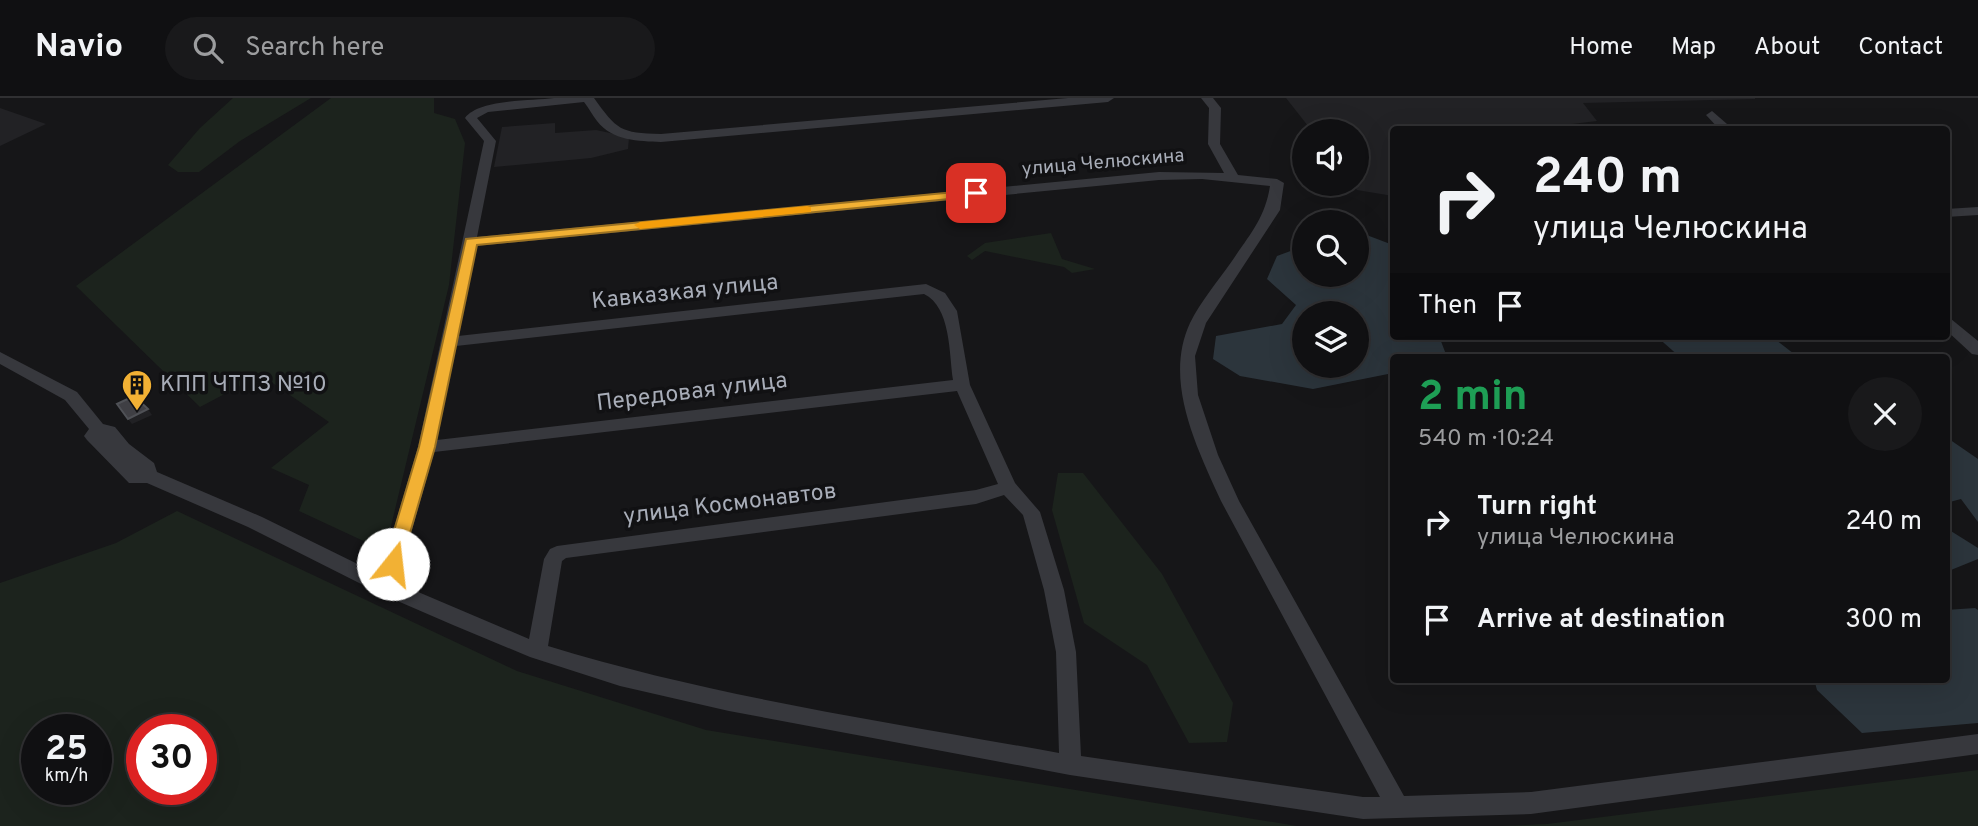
<!DOCTYPE html>
<meta charset="utf-8">
<style>
:root{--surface:#101012;--page:#19191b;--text:#f1f3f6;--muted:#9c9d9f;--line:#303032}
body{margin:0;font-family:Overpass,sans-serif;background:var(--page);color:var(--text);height:100vh;display:flex;flex-direction:column;font-size:26px;white-space:nowrap}
*{box-sizing:border-box;margin:0}
p{font-size:23px;color:var(--muted)}
.icon{flex:none;width:38px;height:38px;fill:none;stroke:currentColor;stroke-width:2;stroke-linecap:round;stroke-linejoin:round}
.map{position:relative;flex:1;overflow:hidden}
.side{position:absolute;left:1390px;top:256px;width:560px;height:329px;display:flex;flex-direction:column;background:var(--surface);border-radius:7px;box-shadow:0 7px 28px #0002,0 0 0 2px var(--line)}
.side>*{flex:none}
.hud{position:absolute;left:1390px;top:28px;width:560px;height:214px;border-radius:7px;box-shadow:0 7px 28px #0002,0 0 0 2px var(--line);background:#101012;color:var(--text);overflow:hidden}
.tools{position:absolute;left:1292px;top:21px;display:grid;gap:14px}
.tools a{display:grid;place-items:center;width:77px;height:77px;border-radius:50%;background:var(--surface);box-shadow:0 7px 28px #0002,0 0 0 2px var(--line);font-size:35px}
.speed{position:absolute;left:21px;top:616px;display:flex;gap:14px;font-size:35px;font-weight:700;text-align:center}
.speed>*{display:grid;place-content:center;width:91px;height:91px;border-radius:50%;background:var(--surface);box-shadow:0 7px 28px #0002,0 0 0 2px var(--line);line-height:1}
.speed small{font-size:18px;font-weight:400}
.speed .limit{border:10px solid #d22;background:#fff;color:#111}
.pin{position:absolute;display:grid;place-items:center;width:60px;height:60px;color:#fff;margin:-30px;border-radius:14px;box-shadow:0 4px 10px #0006}
.me{position:absolute;width:77px;margin:-38px;rotate:16deg;stroke-linejoin:round;filter:drop-shadow(0 0 5px #0008)}
.turn{display:flex;align-items:center;gap:24px;height:147px;padding:0 28px;font-size:32px}
.turn .icon{width:91px;height:91px;stroke-width:2.5}
.turn b{display:block;font-size:49px;line-height:60px}
.then{display:flex;align-items:center;height:66px;padding:0 28px;background:#0003;gap:14px;font-size:26px}
.round{display:grid;place-items:center;flex:none;width:74px;height:74px;border-radius:37px;background:var(--page)}
.headline{display:flex;align-items:center;justify-content:space-between;height:119px;padding:0 28px}
h1{font-size:42px;font-weight:700;line-height:52px;color:#1e9e55}
ul{padding:0;list-style:none}
li{display:flex;align-items:center;gap:21px;height:98px;padding:0 28px}
li div{flex:1}
li b{display:block;font-size:26px}
li em{font-style:normal}
header{display:flex;align-items:center;gap:42px;box-sizing:border-box;height:98px;padding:0 35px;background:var(--surface);border-bottom:2px solid var(--line)}
header strong{font-size:33px}
nav{display:flex;gap:38px;margin-inline-start:auto;font-size:24px}
.search{width:490px;height:63px;background:var(--page);display:flex;align-items:center;gap:18px;box-sizing:border-box;padding:0 24px;border-radius:38px;color:var(--muted);font-size:26px}
.map>svg:first-child{display:block}
.built{fill:#222225}
.green{fill:#1c231d;fill-rule:evenodd}
.water{fill:#2c353c;fill-rule:evenodd}
.lines{fill:none;stroke-linecap:round;stroke-linejoin:round}
.minor{fill:#37383d;fill-rule:evenodd}
.shaded-wall{fill:#212124}
.building{fill:#3f3f44;stroke:#4f5156;stroke-width:2}
.route{fill:#f2b134;stroke:#9d7322;stroke-width:2}
.slow{fill:#f59e0b}
.labels{text-anchor:middle;dominant-baseline:central;stroke-width:7;stroke-linejoin:round;paint-order:stroke}
.far-street-label{font-size:19px;fill:#a8adb8;stroke:#111113}
.street-label{font-size:23px;fill:#a8adb8;stroke:#111113}
.poi-label{font-size:23px;fill:#a8adb8;stroke:#111113;text-anchor:start}
</style>
<header>
<strong>Navio</strong>
<div class="search"><svg class="icon" aria-label="search" viewBox="0 0 24 24"><circle cx="10" cy="10" r="6"/><path d="M15 15l6 6"/></svg>Search here</div>
<nav><a>Home</a><a>Map</a><a>About</a><a>Contact</a></nav>
</header>
<div class="map">
<svg width="1978" height="728" viewBox="0 0 1978 728">
<rect width="100%" height="100%" fill="#161618"/>
<g class="built">
<polygon points="1286,0 1755,0 1755,1 1583,5 1597,23 1529,31 1393,32 1393,98 1357,92 1352,86 1356,86 1356,33 1312,33"/>
<polygon points="0,10 46,26 0,48"/>
<polygon points="555,25 555,35 596,32 629,39 628,51 591,60 494,69 502,29"/>
</g>
<g class="green">
<polygon points="233,0 311,0 240,43 199,74 178,74 168,67 200,30"/>
<polygon points="331,0 434,0 434,15 455,21 465,45 449,187 385,453 299,413 309,387 271,370 329,324 261,277 200,309 76,188"/>
<polygon points="1051,135 1062,161 1095,171 1072,175 1064,169 985,153 972,162 967,158 985,145"/>
<polygon points="1058,375 1083,375 1162,476 1233,605 1227,644 1189,645 1147,567 1084,525 1052,412"/>
<path d="M177,413l340,160 189,59 591,96h-1297v-243l116,-40zM37,632h59v59h-59zM142,632h59v59h-59z"/>
<polygon points="1978,672 1978,728 1500,728 1547,726"/>
</g>
<g class="water">
<path d="M1356,133l37,14v91h46l8,21h-54v16l-80,16 -73,-13 -27,-17 3,-23 66,-12 14,-19 -29,-26 10,-23 27,-10v29h52zM1304,215h52v53h-52z"/>
<polygon points="1656,238 1771,238 1798,259 1680,259"/>
<polygon points="1946,339 1978,361 1978,424 1961,401 1946,405"/>
<polygon points="1946,430 1978,450 1978,461 1946,474"/>
<polygon points="1975,510 1978,512 1978,625 1862,635 1817,592 1814,581 1946,581 1946,512"/>
</g>
<g class="lines">
<g class="minor">
<path d="M554,0h40c23,32 26,35 67,36l407,-36h46l-6,4 -447,40c-22,-1 -49,-1 -64,-21 -5,-6 -8,-13 -13,-19l-96,10 -11,6 19,23 -19,96 682,-65 65,1 -16,-29 1,-36 -8,-10h12l8,10 -1,36 18,31 39,4 7,4 -4,27 -74,113 -11,33 3,39 20,60 21,46 165,295 127,-4 447,-58v20l-447,60 -168,5 -293,-44 -341,-64 -109,-25 -90,-29 -77,-32 -74,-32 -131,-66 -101,-44h-18l-42,-43 -3,-4 5,-7 -24,-29 -65,-36v-12l77,40 26,32 12,3 14,17 25,19 3,9 105,45 118,58 38,-128 66,-306 -19,-23c14,-19 66,-17 89,-20zM1202,81l68,7c-5,32 -20,48 -38,75 -14,20 -31,40 -42,62 -27,58 7,125 31,178l159,296h-17l-282,-41 -5,-104 -12,-62 -24,-78 -25,-29 -45,-98 -13,-74 -12,-18 -19,-9 -468,52 18,-90 683,-66zM924,196c27,13 25,59 29,86l-516,60 19,-94zM957,293l41,93 -22,6 -419,56 -7,3 -6,10 -15,80 -132,-56 37,-131zM1004,397l19,20 21,75 12,62 3,101c-171,-31 -345,-56 -511,-107l14,-85 4,-3 410,-54z"/>
<polygon points="1712,13 1734,32 1720,32 1706,17"/>
<polygon points="1978,109 1978,117 1946,119 1946,111"/>
<polygon points="1946,219 1951,221 1978,243 1978,257 1972,256 1946,232"/>
</g>
</g>
<polygon class="shaded-wall" points="148,311 152,317 132,326 128,321"/>
<polygon class="building" points="134,298 148,311 128,321 117,306"/>
<polygon class="route" points="976,92 982,95 980,98 477,147 435,349 401,466 399,470 387,470 384,466 419,349 466,141"/>
<polygon class="slow" points="807,108 811,109 811,114 640,131 634,127 640,124"/>
<defs>
<g id="building-pin" transform="scale(1.575)"><path d="M0 17L-7.5 6A9.5 9.5 0 1 1 7.5 6Z" fill="#f2b134" stroke="#111113"/><path d="M-4-6H4V6H1V3H-1V6H-4ZM-2.5-4.3h1.7v1.8h-1.7ZM.8-4.3h1.7v1.8H.8ZM-2.5-1h1.7V.8h-1.7ZM.8-1h1.7V.8H.8Z" fill="#111"/></g>
</defs>
<g fill-rule="evenodd">
<use href="#building-pin" x="137" y="287"/>
</g>
<g class="labels">
<g class="far-street-label">
<text transform="translate(1103 65) rotate(-5)">улица Челюскина</text>
</g>
<g class="street-label">
<text transform="translate(685 195) rotate(-6)">Кавказкая улица</text>
<text transform="translate(692 295) rotate(-7)">Передовая улица</text>
<text transform="translate(730 407) rotate(-7)">улица Космонавтов</text>
</g>
<g class="poi-label">
<text x="160" y="287">КПП ЧТПЗ №10</text>
</g>
</g>
</svg>
<div class="tools">
<a><svg class="icon" aria-label="sound" viewBox="0 0 24 24"><path d="M4 9h4l5-4v14l-5-4H4zM17 9q2 3 0 6"/></svg></a>
<a><svg class="icon" aria-label="search" viewBox="0 0 24 24"><circle cx="10" cy="10" r="6"/><path d="M15 15l6 6"/></svg></a>
<a><svg class="icon" aria-label="layers" viewBox="0 0 24 24"><path d="M12 4l9 5-9 5-9-5zM3 14l9 5 9-5"/></svg></a>
</div>
<div class="speed"><div>25<small>km/h</small></div><div class="limit">30</div></div>
<div class="pin" style="left:976px;top:95px;background:#d93025"><svg class="icon" aria-label="arrive" viewBox="0 0 24 24"><path d="M6 21V4h12l-3 4 3 4H6"/></svg></div>
<svg class="me" style="left:393px;top:466px" viewBox="-20 -20 40 40"><circle r="19" fill="#fff"/><path d="M0-13L10 11 0 6-10 11z" fill="#f2b134"/></svg>
<div class="hud">
<div class="turn"><svg class="icon" aria-label="right" viewBox="0 0 24 24"><path d="M7 20v-9h11M14 6l5 5-5 5"/></svg><div><b>240 m</b>улица Челюскина</div></div>
<div class="then">Then<svg class="icon" aria-label="arrive" viewBox="0 0 24 24"><path d="M6 21V4h12l-3 4 3 4H6"/></svg></div>
</div>
<section class="side">
<div class="headline"><div><h1>2 min</h1><p>540 m · 10:24</p></div><a class="round"><svg class="icon" aria-label="close" viewBox="0 0 24 24"><path d="M6 6l12 12M18 6L6 18"/></svg></a></div>
<ul>
<li><svg class="icon" aria-label="right" viewBox="0 0 24 24"><path d="M7 20v-9h11M14 6l5 5-5 5"/></svg><div><b>Turn right</b><p>улица Челюскина</p></div><em>240 m</em></li>
<li><svg class="icon" aria-label="arrive" viewBox="0 0 24 24"><path d="M6 21V4h12l-3 4 3 4H6"/></svg><div><b>Arrive at destination</b></div><em>300 m</em></li>
</ul>
</section>
</div>
